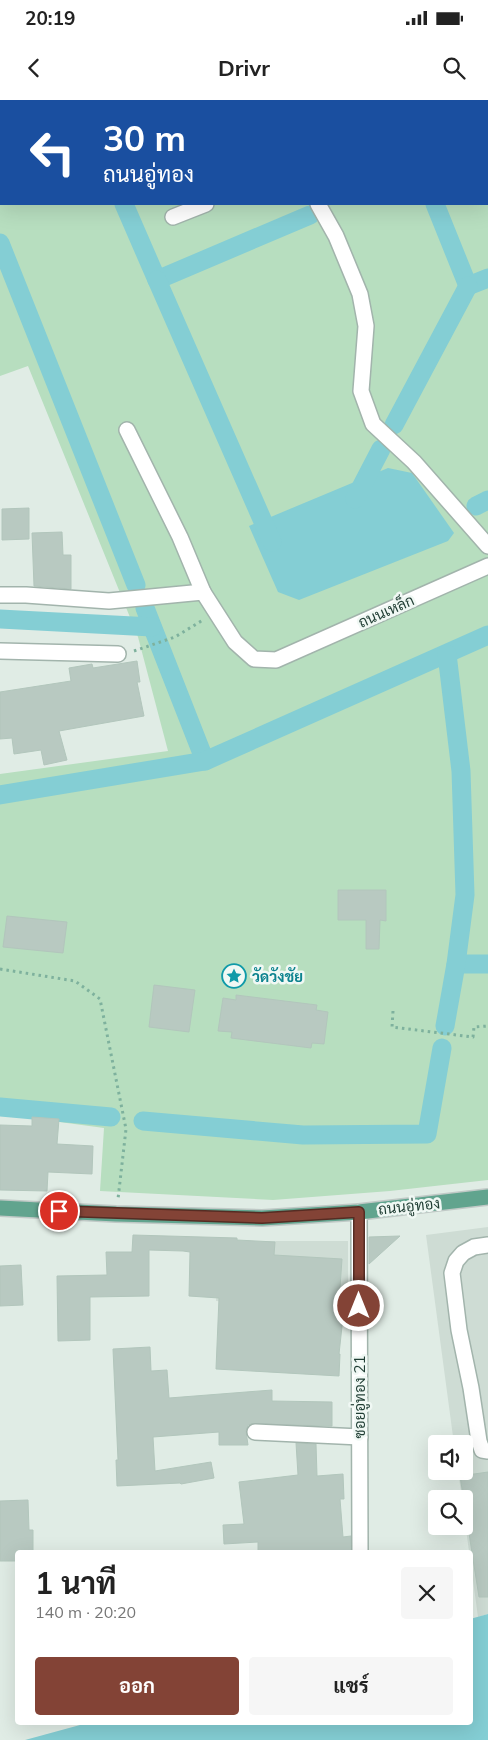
<!DOCTYPE html>
<html lang="th">
<meta charset="utf-8">
<style>
:root{--surface:#fff;--page:#f6f6f6;--text:#222;--muted:#767676;--accent:#834336}
body{margin:0;font-family:Mulish,Sarabun,sans-serif;background:var(--page);color:var(--text);height:100vh;display:flex;flex-direction:column;font-size:19px;white-space:nowrap}
*{box-sizing:border-box;margin:0}
p{font-size:16px;color:var(--muted)}
.icon{flex:none;width:28px;height:28px;fill:none;stroke:currentColor;stroke-width:2;stroke-linecap:round;stroke-linejoin:round}
.map{position:relative;flex:1;overflow:hidden}
.panel{position:absolute;left:15px;top:1450px;width:458px;height:175px;display:flex;flex-direction:column;background:var(--surface);border-radius:5px;box-shadow:0 5px 20px #0002}
.panel>*{flex:none}
.hud{position:absolute;left:0px;top:0px;width:489px;height:105px;box-shadow:0 5px 20px #0002;background:#1a4fa0;color:#fff;overflow:hidden}
.tools{position:absolute;left:428px;top:1335px;display:grid;gap:10px}
.tools a{display:grid;place-items:center;width:45px;height:45px;border-radius:5px;background:var(--surface);box-shadow:0 5px 20px #0002;font-size:25px}
.pin{position:absolute;display:grid;place-items:center;width:42px;height:42px;color:#fff;margin:-21px;border:2px solid #fff;border-radius:50%;box-shadow:0 1px 5px #0007}
.me{position:absolute;width:55px;margin:-28px;rotate:0deg;stroke-linejoin:round;filter:drop-shadow(0 0 4px #0008)}
.turn{display:flex;align-items:center;gap:18px;height:105px;padding:0 20px;font-size:22px}
.turn .icon{width:65px;height:65px;stroke-width:2.5}
.turn b{display:block;font-size:35px;line-height:42px}
.round{display:grid;place-items:center;flex:none;width:52px;height:52px;border-radius:5px;background:var(--page)}
.overview{display:flex;align-items:center;justify-content:space-between;height:85px;padding:0 20px}
h1{font-size:30px;font-weight:700;line-height:38px}
.primary-button{display:flex;gap:10px;margin-top:auto;padding:10px 20px}
.primary-button a{flex:1;height:58px;border-radius:5px;background:var(--accent);color:#fff;font-size:20px;font-weight:700;line-height:58px;text-align:center}
.primary-button a+a{background:var(--page);color:var(--text)}
.status{display:flex;justify-content:space-between;align-items:center;height:35px;padding:0 25px;background:var(--surface);direction:ltr}
.status svg{height:14px;fill:currentColor}
header{display:flex;justify-content:space-between;align-items:center;height:65px;padding:0 20px;background:var(--surface);font-size:22px;font-weight:700}
.map>svg:first-child{display:block}
.built{fill:#cedcd4}
.green{fill:#b7debf;fill-rule:evenodd}
.water{fill:#84ced4}
.lines{fill:none;stroke-linecap:round;stroke-linejoin:round}
.canal{stroke:#84ced4;stroke-width:19}
.building{fill:#b8c9c1;stroke:#b2c6bc}
.minor-casing{stroke:#a2b4ac;stroke-width:18}
.major-casing{stroke:#c0c9c6;stroke-width:18}
.path{stroke:#7eb19d;stroke-width:3;stroke-dasharray:2.5 4;stroke-linecap:butt}
.minor{stroke:#fff;stroke-width:15}
.major{stroke:#61a48e;stroke-width:15}
.route-casing{stroke:#552c23;stroke-width:12}
.route{stroke:#834336;stroke-width:9}
.labels{text-anchor:middle;dominant-baseline:central;stroke-width:5;stroke-linejoin:round;paint-order:stroke}
.street-label{font-size:15px;fill:#1f3d33;stroke:#f0f8f4}
.culture-label{font-size:15px;font-weight:bold;fill:#0d838f;stroke:#f0f8f4;text-anchor:start}
</style>
<div class="status"><b>20:19</b><svg viewBox="0 0 49 12"><path d="M0 12V9h3v3zM5 12V6h3v6zM10 12V3h3v9zM15 12V0h3v12zM26 1h20v11H26zM47 4h2v5h-2z"/></svg></div>
<header><svg class="icon" aria-label="back" viewBox="0 0 24 24"><path d="M15 5l-7 7 7 7"/></svg>Drivr<svg class="icon" aria-label="search" viewBox="0 0 24 24"><circle cx="10" cy="10" r="6"/><path d="M15 15l6 6"/></svg></header>
<div class="map">
<svg width="488" height="1640" viewBox="0 0 488 1640">
<rect width="100%" height="100%" fill="#e0ece5"/>
<g class="built">
<polygon points="488,1127 488,1514 478,1517 464,1415 464,1399 462,1399 458,1371 464,1371 464,1344 454,1344 426,1135"/>
<polygon points="218,1141 348,1141 348,1210 216,1201"/>
</g>
<path class="green" d="M0,0h488v1080l-98,11 -117,9 -173,-9 4,-63 -104,-14v-340l168,-23 -30,-114 -110,-271 -28,10zM1,1h487v103h-487z"/>
<g class="water">
<polygon points="388,368 412,373 454,433 448,441 299,500 278,492 249,426"/>
<polygon points="488,1514 488,1640 25,1640 91,1622 470,1622 470,1519"/>
</g>
<g class="lines">
<g class="canal">
<polyline points="79,0 80,1"/>
<polyline points="345,0 345,1"/>
<polyline points="124,104 157,180 310,115"/>
<polyline points="435,104 468,186 488,178"/>
<polyline points="0,143 136,485"/>
<polyline points="157,180 272,442"/>
<polyline points="394,325 468,186"/>
<polyline points="355,399 381,349"/>
<polyline points="476,406 488,400"/>
<polyline points="145,508 205,661"/>
<polyline points="0,519 152,527"/>
<polyline points="0,695 205,661 488,535"/>
<polyline points="456,864 488,864"/>
<polyline points="445,926 456,864 465,795 461,671 447,554"/>
<polyline points="0,1007 111,1017"/>
<polyline points="143,1021 303,1035 427,1034 442,948"/>
</g>
</g>
<g class="building">
<polygon points="29,408 29,439 2,440 2,409"/>
<polygon points="62,432 63,455 71,455 71,489 34,486 32,433"/>
<polygon points="137,561 140,582 137,582 144,616 59,631 67,660 44,665 41,650 14,654 12,638 0,639 0,592 71,581 69,568 92,564 93,568"/>
<polygon points="338,790 386,790 386,821 380,820 379,849 366,849 366,820 338,820"/>
<polygon points="7,816 67,822 63,853 3,847"/>
<polygon points="154,885 195,890 189,932 149,927"/>
<polygon points="236,895 317,905 316,910 328,912 324,944 312,943 311,948 231,938 232,932 218,931 223,898 236,900"/>
<polygon points="32,1017 59,1019 57,1044 93,1046 92,1074 48,1072 47,1091 0,1090 0,1025 32,1026"/>
<polygon points="133,1135 237,1138 237,1140 275,1142 274,1155 342,1159 338,1217 343,1217 339,1254 340,1254 339,1276 216,1269 219,1198 189,1196 190,1152 183,1151 149,1150 149,1196 90,1197 90,1240 58,1241 57,1176 107,1175 106,1152 132,1152"/>
<polygon points="400,1136 369,1164 369,1137"/>
<polygon points="21,1165 23,1205 0,1206 0,1166"/>
<polygon points="150,1247 151,1271 167,1270 169,1298 272,1290 272,1301 332,1302 332,1326 251,1324 248,1325 246,1331 248,1345 219,1345 219,1332 153,1337 155,1371 211,1362 214,1378 181,1384 180,1383 117,1386 116,1360 118,1360 113,1249"/>
<polygon points="296,1343 316,1344 317,1376 343,1374 344,1399 340,1399 343,1437 351,1436 351,1452 335,1452 335,1451 258,1452 258,1442 224,1444 223,1425 244,1424 239,1382 298,1375"/>
<polygon points="488,1372 488,1497 479,1497 460,1376"/>
<polygon points="28,1400 29,1430 33,1430 33,1452 18,1452 18,1461 0,1461 0,1401"/>
</g>
<g class="lines">
<g class="minor-casing">
<g id="minor">
<polyline points="209,0 210,1"/>
<polyline points="318,104 336,136 360,194 366,226 361,291 373,324 414,362 488,446"/>
<polyline points="173,117 206,104"/>
<polyline points="127,330 180,437 203,492 235,542 254,559 276,560 488,466"/>
<polyline points="0,495 26,495 109,501 203,492"/>
<polyline points="0,551 118,554"/>
<polyline points="359,1112 360,1452"/>
<polyline points="488,1145 474,1147 463,1153 456,1161 452,1173 459,1230 471,1288 479,1341 482,1350 488,1351"/>
<polyline points="255,1332 360,1337"/>
</g>
</g>
<g class="major-casing">
<polyline id="major" points="0,1108 116,1114 262,1118 359,1112 488,1097"/>
</g>
<g class="path">
<polyline points="134,551 175,537 203,520"/>
<polyline points="0,869 75,881 100,899 126,1029 118,1099"/>
<polyline points="393,911 392,927 473,937 474,927 488,926"/>
</g>
<use href="#minor" class="minor"/>
<use href="#major" class="major"/>
</g>
<g class="lines">
<g class="route-casing">
<polyline id="route" points="59,1111 262,1118 359,1112 359,1206"/>
</g>
<use href="#route" class="route"/>
</g>
<defs>
<g id="sight-ring" transform="scale(1.25)"><circle r="9.5" fill="#f0f8f4" stroke="#0f9aa8" stroke-width="1.5"/><path d="M0-6L1.8-2.2L6-1.7L2.9 1.2L3.7 5.4L0 3.3L-3.7 5.4L-2.9 1.2L-6-1.7L-1.8-2.2Z" fill="#0f9aa8"/></g>
</defs>
<g fill-rule="evenodd">
<use href="#sight-ring" x="234" y="876"/>
</g>
<g class="labels">
<g class="street-label">
<text transform="translate(386 511) rotate(-24)">ถนนเหล็ก</text>
<text transform="translate(409 1106) rotate(-6)">ถนนอู่ทอง</text>
<text transform="translate(359 1297) rotate(-90)">ซอยอู่ทอง 21</text>
</g>
<g class="culture-label">
<text x="252" y="876">วัดวังชัย</text>
</g>
</g>
</svg>
<div class="tools">
<a><svg class="icon" aria-label="sound" viewBox="0 0 24 24"><path d="M4 9h4l5-4v14l-5-4H4zM17 9q2 3 0 6"/></svg></a>
<a><svg class="icon" aria-label="search" viewBox="0 0 24 24"><circle cx="10" cy="10" r="6"/><path d="M15 15l6 6"/></svg></a>
</div>
<div class="pin" style="left:59px;top:1111px;background:#d93025"><svg class="icon" aria-label="arrive" viewBox="0 0 24 24"><path d="M6 21V4h12l-3 4 3 4H6"/></svg></div>
<svg class="me" style="left:359px;top:1206px" viewBox="-20 -20 40 40"><circle r="17" fill="#834336" stroke="#fff" stroke-width="3"/><path d="M0-11L8 9 0 5-8 9z" fill="#fff"/></svg>
<div class="hud">
<div class="turn"><svg class="icon" aria-label="left" viewBox="0 0 24 24"><path d="M17 20v-9H6M10 6l-5 5 5 5"/></svg><div><b>30 m</b>ถนนอู่ทอง</div></div>
</div>
<section class="panel">
<div class="overview"><div><h1>1 นาที</h1><p>140 m · 20:20</p></div><a class="round"><svg class="icon" aria-label="close" viewBox="0 0 24 24"><path d="M6 6l12 12M18 6L6 18"/></svg></a></div>
<div class="primary-button"><a>ออก</a><a>แชร์</a></div>
</section>
</div>
